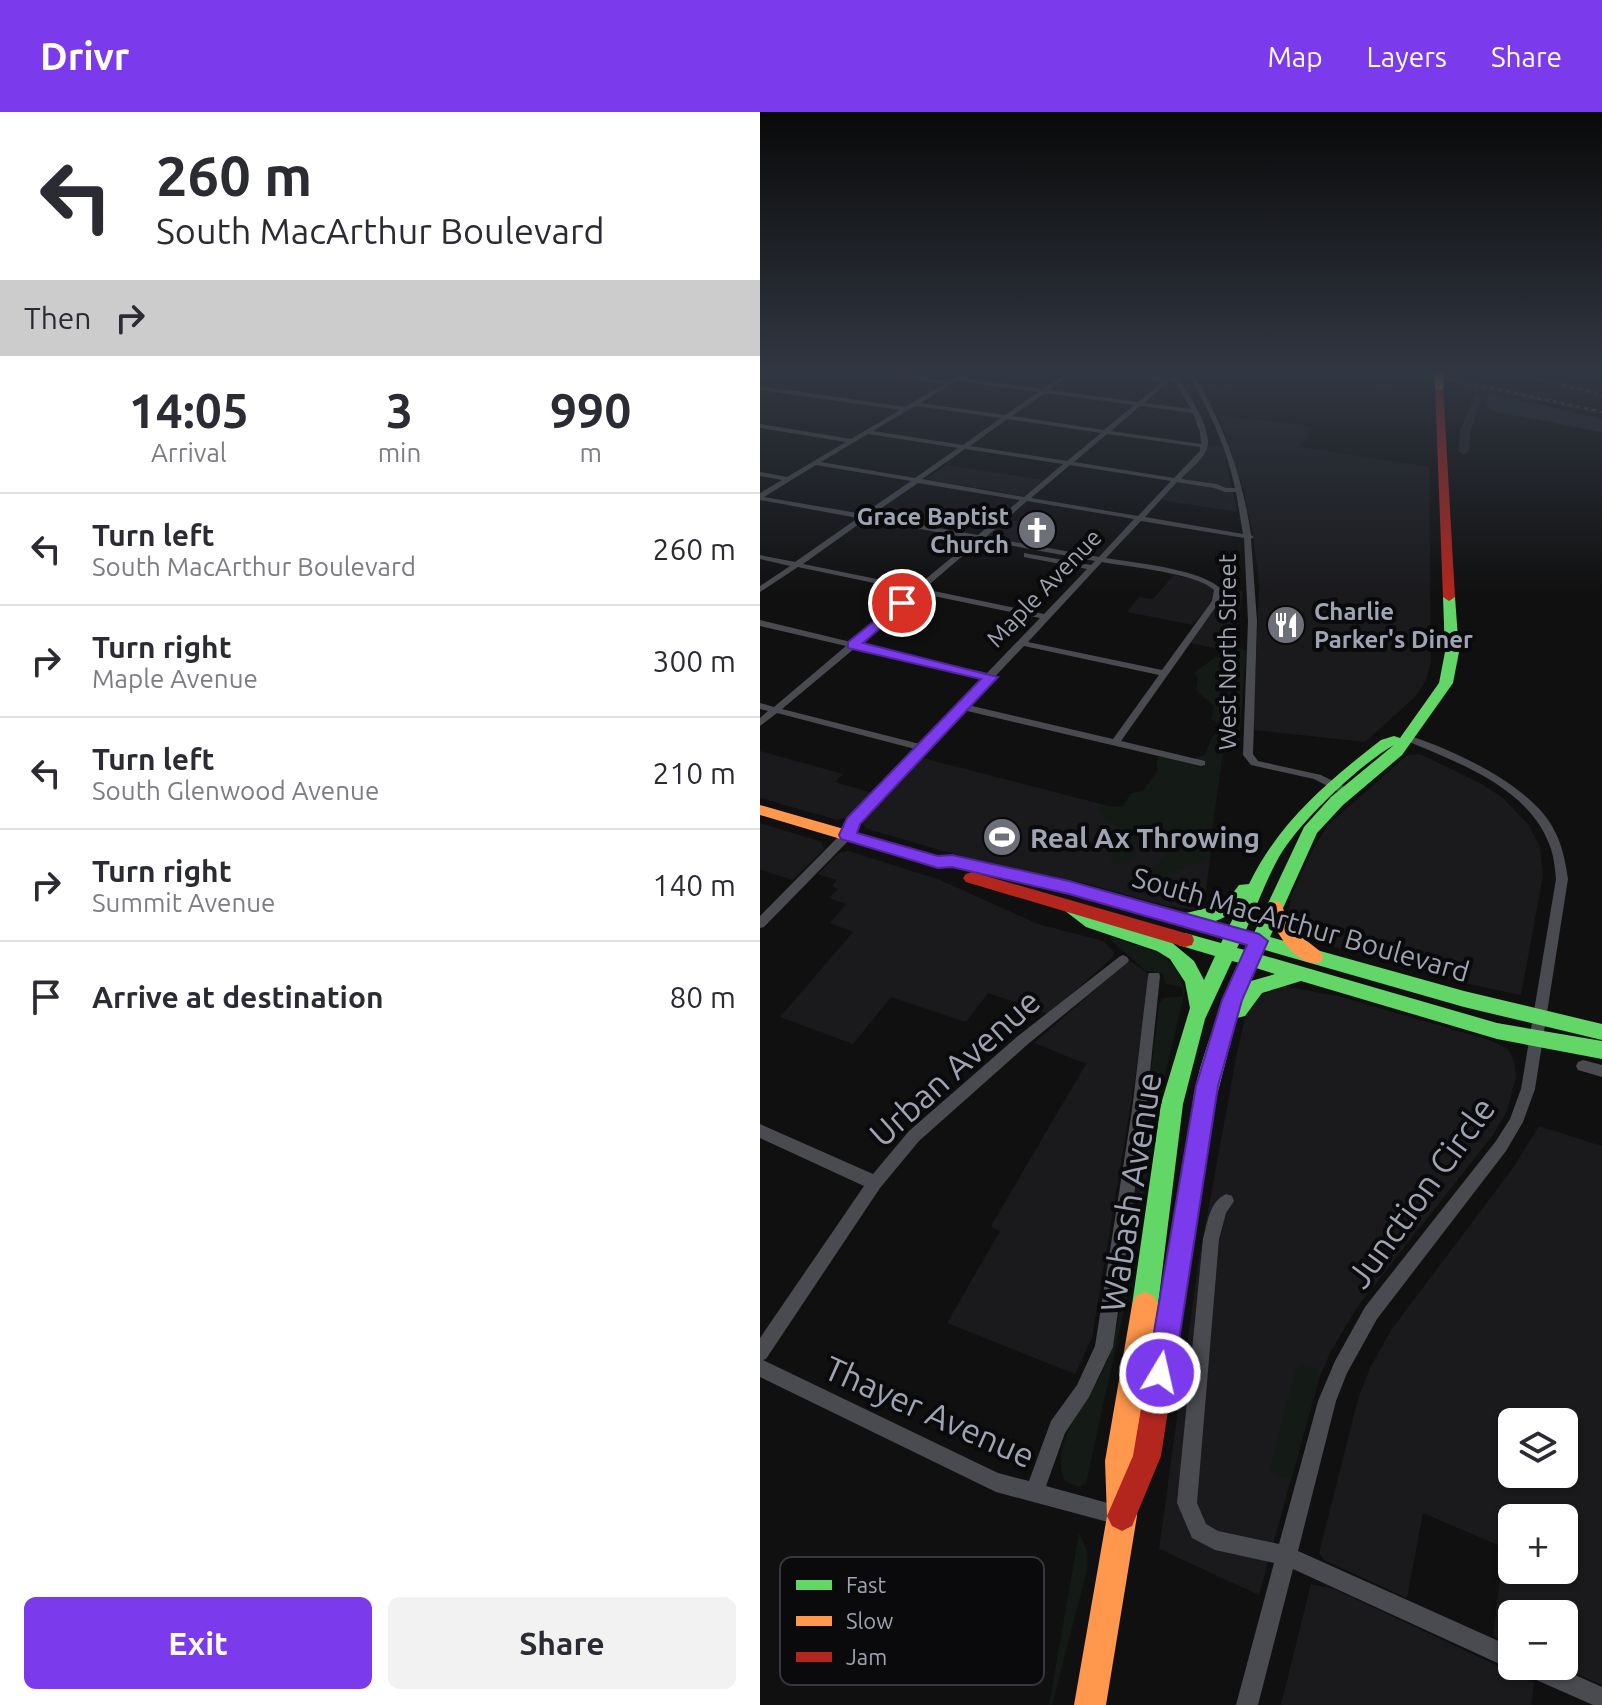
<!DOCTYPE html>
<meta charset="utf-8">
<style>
:root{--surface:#fff;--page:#f2f2f3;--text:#2b2b33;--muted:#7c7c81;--line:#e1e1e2;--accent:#7c3aed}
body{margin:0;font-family:Ubuntu,sans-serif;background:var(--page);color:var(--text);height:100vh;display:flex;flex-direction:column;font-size:30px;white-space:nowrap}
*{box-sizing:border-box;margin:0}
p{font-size:26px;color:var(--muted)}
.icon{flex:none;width:44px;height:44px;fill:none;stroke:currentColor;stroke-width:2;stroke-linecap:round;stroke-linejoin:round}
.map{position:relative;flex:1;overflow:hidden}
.details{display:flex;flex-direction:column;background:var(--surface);width:760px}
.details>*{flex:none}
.top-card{background:#fff;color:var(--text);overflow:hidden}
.tools{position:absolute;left:738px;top:1296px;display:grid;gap:16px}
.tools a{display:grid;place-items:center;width:80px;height:80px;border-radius:12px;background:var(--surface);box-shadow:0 2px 6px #0004;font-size:40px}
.pin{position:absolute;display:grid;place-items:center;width:68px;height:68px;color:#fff;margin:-34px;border:4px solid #fff;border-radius:50%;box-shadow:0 2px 8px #0007}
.me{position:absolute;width:88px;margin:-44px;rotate:9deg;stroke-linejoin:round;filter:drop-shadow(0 0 6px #0008)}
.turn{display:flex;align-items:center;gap:28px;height:168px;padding:0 24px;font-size:36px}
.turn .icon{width:104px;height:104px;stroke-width:2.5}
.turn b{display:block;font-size:56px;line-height:68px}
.then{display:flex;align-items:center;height:76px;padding:0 24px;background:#0003;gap:16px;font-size:30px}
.eta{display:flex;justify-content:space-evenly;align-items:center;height:136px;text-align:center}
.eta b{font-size:48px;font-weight:600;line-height:56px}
.cta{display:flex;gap:16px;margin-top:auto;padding:16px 24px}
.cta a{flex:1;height:92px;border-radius:12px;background:var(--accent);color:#fff;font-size:32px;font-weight:600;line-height:92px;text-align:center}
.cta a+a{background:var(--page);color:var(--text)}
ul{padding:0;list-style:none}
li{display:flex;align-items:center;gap:24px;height:112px;padding:0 24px;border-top:2px solid var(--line)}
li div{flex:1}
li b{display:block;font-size:30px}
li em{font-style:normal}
header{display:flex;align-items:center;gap:48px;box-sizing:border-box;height:112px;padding:0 40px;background:var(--accent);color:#fff}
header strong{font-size:38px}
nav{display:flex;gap:44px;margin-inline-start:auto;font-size:28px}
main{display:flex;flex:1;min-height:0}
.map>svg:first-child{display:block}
.built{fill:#1a1a1d;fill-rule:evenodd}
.green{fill:#141a16}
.water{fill:#232931}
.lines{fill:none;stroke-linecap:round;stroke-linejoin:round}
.street{fill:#4a4b50;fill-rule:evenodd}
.fast{fill:#63d668;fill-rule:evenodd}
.slow{fill:#ff974d;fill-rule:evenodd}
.jam{fill:#b3261e;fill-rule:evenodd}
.rail-casing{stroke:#494a4e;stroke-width:3}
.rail{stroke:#0a0a0c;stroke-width:2;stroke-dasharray:4;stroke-linecap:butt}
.slow-bridge{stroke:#ff974d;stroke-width:9}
.route{fill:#7c3aed;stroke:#51269a;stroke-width:2}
.labels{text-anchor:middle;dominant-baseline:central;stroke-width:8;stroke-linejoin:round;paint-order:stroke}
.far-poi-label{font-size:24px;font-weight:bold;fill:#9fa4b2;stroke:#0a0a0c;text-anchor:end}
.far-street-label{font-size:24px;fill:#9fa4b2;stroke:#0a0a0c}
.poi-label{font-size:28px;font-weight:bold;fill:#9fa4b2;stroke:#0a0a0c;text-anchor:start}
.street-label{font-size:28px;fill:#9fa4b2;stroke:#0a0a0c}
.near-street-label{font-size:34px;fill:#9fa4b2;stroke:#0a0a0c}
.key{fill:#0a0a0c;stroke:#37383e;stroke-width:2}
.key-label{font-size:22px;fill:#9fa4b2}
</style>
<header>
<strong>Drivr</strong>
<nav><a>Map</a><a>Layers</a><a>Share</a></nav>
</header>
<main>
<section class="details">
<div class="top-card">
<div class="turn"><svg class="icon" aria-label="left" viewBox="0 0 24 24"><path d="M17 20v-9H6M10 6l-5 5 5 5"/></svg><div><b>260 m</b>South MacArthur Boulevard</div></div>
<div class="then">Then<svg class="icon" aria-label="right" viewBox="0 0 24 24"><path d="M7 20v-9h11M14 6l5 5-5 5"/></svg></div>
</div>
<div class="eta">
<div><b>14:05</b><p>Arrival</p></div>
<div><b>3</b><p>min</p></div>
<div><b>990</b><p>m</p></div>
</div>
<ul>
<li><svg class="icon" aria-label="left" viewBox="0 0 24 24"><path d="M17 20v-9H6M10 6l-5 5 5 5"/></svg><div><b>Turn left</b><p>South MacArthur Boulevard</p></div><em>260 m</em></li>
<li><svg class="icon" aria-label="right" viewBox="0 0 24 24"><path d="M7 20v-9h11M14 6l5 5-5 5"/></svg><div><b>Turn right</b><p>Maple Avenue</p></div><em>300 m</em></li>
<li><svg class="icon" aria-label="left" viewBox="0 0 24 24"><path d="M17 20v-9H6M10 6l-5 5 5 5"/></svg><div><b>Turn left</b><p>South Glenwood Avenue</p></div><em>210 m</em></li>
<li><svg class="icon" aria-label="right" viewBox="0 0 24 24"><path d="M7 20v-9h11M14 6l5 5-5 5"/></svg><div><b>Turn right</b><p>Summit Avenue</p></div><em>140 m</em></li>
<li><svg class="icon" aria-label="arrive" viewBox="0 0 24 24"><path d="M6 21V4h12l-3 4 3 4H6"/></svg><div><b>Arrive at destination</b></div><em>80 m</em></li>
</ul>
<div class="cta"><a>Exit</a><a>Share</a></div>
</section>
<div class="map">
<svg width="842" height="1593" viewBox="0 0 842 1593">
<rect width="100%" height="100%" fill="#101010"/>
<g class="built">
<polygon points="459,304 538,312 553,316 539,335 669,355 671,550 666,568 655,585 605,630 493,618 499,473 493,424 484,379"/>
<polygon points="463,333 477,400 401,388 449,334"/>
<polygon points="187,353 283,368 264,384 166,367"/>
<polygon points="245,407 297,417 277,435 224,425"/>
<polygon points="414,463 444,470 454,477 452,489 433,513 367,500 379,485 393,487"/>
<polygon points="483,479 473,540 430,531 461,489 461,481"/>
<polygon points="0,639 83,662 75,670 112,681 88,705 77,708 0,686"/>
<polygon points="660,642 720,671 743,686 768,712 780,735 783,764 761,883 695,869 553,829 540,821 531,810 528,800 532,782 555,733 569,712 647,643"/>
<polygon points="159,645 453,721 444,796 435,798 403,793 328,772 215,748 107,717 103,712 104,704"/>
<polygon points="0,711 62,730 64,737 33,768 0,758"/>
<polygon points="89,739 180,768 278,812 343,829 354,840 353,845 289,902 228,881 206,910 131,885 93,932 20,905 93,820 70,811 86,792 69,786 78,777 72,774 77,768 58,762 79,741"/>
<polygon points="369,848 389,862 376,961 332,1226 315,1262 187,1211 240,1119 231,1114 326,952 274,931"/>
<polygon points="523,874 582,885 729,928 748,937 754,949 756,965 747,999 733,1023 598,1194 571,1239 560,1264 499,1483 399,1437 438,1153 477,941 487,896 497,884"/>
<path d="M779,1014l63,20v539l-43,-19h5v-52h-52v31l-19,-9 9,-72 -3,-7 1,-11 -77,-33 -16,85 -83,-38 -5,-7 39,-154 12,-31 21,-38 122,-162zM752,1310h52v52h-52zM752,1406h52v52h-52z"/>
<polygon points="551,1472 574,1477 774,1571 771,1593 521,1593"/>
</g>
<g class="green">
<polygon points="438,260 478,260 467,286 456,286"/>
<polygon points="550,260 647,260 635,280 559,268 553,267"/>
<path d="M459,531l27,7 -7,93 -15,3 -16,113c-16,9 -34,8 -46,24l-12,1 -5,-4 20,-24v-32l-11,-2 2,4 -15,12 -12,24 -13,2 -6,-5 17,-28 -22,-10 -7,-12 4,-3 20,1 9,-14 12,-2 15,-21 -2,-5 3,-9 28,5 18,-6 6,-16 11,-14 -11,-6 3,-13 -18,-16 2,-12 -4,-5 21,-16h13l1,-3 -13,-6z"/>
<path d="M352,825l49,17 16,15 8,22 -28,117 -27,175 -44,201 -8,3 -14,-7c-17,-41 35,-88 46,-127 13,-46 17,-97 23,-144 8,-69 19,-137 26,-206l5,-5 19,-2 -1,-9 -16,-3 -4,-11 -16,-2 -36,-32z"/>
<polygon points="544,1252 556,1257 559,1267 531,1363 522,1366 510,1359 536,1257"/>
<polygon points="319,1421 327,1439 327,1458 292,1593 289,1593"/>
</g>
<g class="water">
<polygon points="728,281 836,306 842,308 842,320 732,299 727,296"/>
<polygon points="716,282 721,287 710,320 709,339 703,343 699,339 700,318"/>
</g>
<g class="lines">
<g class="street">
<path d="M100,260h13l75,9 17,-9h5l-9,6 82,11 25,-17h5l-24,18 89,12 25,-21 -64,-9h14l60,7v2h-4l-25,22 47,6 -22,-37h5c11,16 42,60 32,79 -5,10 -17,19 -25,28l35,5 10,4h9c-9,-42 -26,-79 -48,-116h5c32,53 50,102 59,163l3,2 -3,2 6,82 -4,133 5,7 63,14 24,12 1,2 -1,2h-8l-23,-12 -63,-14 -8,-10 5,-134 -4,-83 -103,-17 -35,37c29,5 97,11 116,32l-2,11 -99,140 84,20v4l-4,1 -238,-56 -105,112 -7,16 -87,89 -4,1v-12l82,-83 7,-15 66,-69 -138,-36 -17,13v-8l8,-7 -8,-2v-6l14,4 72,-61 -86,-20v-6l91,22 61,-51 -114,-24 -38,25v-6l30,-20 -30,-7v-4l35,7 63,-44 -98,-18v-7l22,-13 -22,-4v-4l27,5 59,-35 -86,-14v-4l91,15 49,-29 -140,-20v-4l145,21 39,-23zM197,269l82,11 -34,23 -85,-12zM285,281l89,12 -30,25 -92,-14zM155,294l86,12 -38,27 -90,-14zM380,294l53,7 7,19 1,12 -90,-13zM247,307l94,14 -34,28 -97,-15zM108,322l90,14 -43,30 -94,-16zM347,322l93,13v4l-26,27 -100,-16zM205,337l98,15 -39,33 -102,-18zM56,353l95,16 -48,33 -99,-17zM310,353l101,16 -33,35 -107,-18zM417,370l37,6 11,4h11l7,42 -98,-17zM158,371l102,17 -42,35 -108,-19zM267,389l107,18 -35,38 -113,-20zM106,407l108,20 -58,48 -113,-23zM221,428l114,21 -4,4 -67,-12v4l63,12 -43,45 -120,-25zM342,450c26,5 95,11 112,28l-2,11 -50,69 -134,-28zM159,481l121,25 -53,55 -128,-29zM264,534l135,29 -46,64 -145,-34zM95,536l128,30 -63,66 -138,-35z"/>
<path d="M645,622c46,15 122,49 147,92 10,17 13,34 16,53l-33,210 -12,33 -17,29 -129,168 -30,54 -11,28 -38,150 214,96v19h6l-6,3 -8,-3 -211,-97 -35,136h-22l38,-142 -59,-13 -23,-12 -15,-35 26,-264c5,-17 6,-37 23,-45l6,2 2,5 -8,12 -7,26 -22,264 9,21 12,7 61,13 39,-143 17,-40 30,-54 131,-166 14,-22 11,-30 35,-210c-1,-10 -2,-21 -5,-30 -20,-62 -95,-87 -149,-110v-4z"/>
<polygon points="363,843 367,845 369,848 367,851 268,932 159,1029 120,1076 6,1247 3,1248 238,1361 269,1369 291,1309 317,1273 335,1234 372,998 388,864 389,861 399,861 400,864 386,998 353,1235 329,1285 305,1321 286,1374 366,1396 369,1403 366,1410 359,1413 236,1380 0,1265 0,1226 104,1074 0,1026 0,1012 113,1062 149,1019 258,924 359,845"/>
<polygon points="823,948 842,953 842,965 818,958 816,954 818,950"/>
<polygon points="760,1554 795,1554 842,1575 842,1593 833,1593 763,1562"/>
</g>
<path class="fast" d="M689,481l6,4 4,55 -6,31 -51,72 -59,50 -26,28 -47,104 194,54 138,33v16l-138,-33 -199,-57 -3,5 235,68 105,18v18l-105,-20 -196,-58 -39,12 -17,23 -8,2 -27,104 -8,3 -8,-3c-11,-24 33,-133 46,-159l-8,-2 -27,58 -22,85 -25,201 -4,9 -9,4 -9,-4 -4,-9 29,-201 29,-96 -5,-26 -15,-23 -13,-8 -71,-24 -26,-20 3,-5h12l27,17 68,22 24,20 10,19 11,-24 -37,-11 -2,-5 2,-5 7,-2 36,10 16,-33c-16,11 -41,20 -59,15l-3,-5 3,-5c25,-7 44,-6 61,-30l10,-1c30,-62 78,-102 132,-144l13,-4 6,2 39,-55 6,-31 -2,-55zM634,633l-63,52 -27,30 -50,106 -8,-3c11,-24 20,-50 33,-73 21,-36 80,-92 115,-112zM480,830l8,3 -3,5 -8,-2zM496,856l19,6 -24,7z"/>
<g class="slow">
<polygon points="0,693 178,744 192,743 309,769 478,816 485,818 487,823 485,828 478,830 309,781 192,755 178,756 0,703"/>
<path d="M514,789l6,1 13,28 28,22 2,5 -2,5c-26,8 -48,-36 -56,-55z"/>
<polygon points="385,1180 394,1184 398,1193 373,1349 377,1404 346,1593 314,1593 347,1404 345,1349 372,1193 376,1184"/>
</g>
<g class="jam">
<polygon points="679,272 683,274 695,485 689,489 683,485 675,274"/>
<polygon points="212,760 425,821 432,823 434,828 432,833 425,835 206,770 203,766 206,762"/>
<polygon points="442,993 450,996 453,1003 401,1344 372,1414 362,1419 352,1414 347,1404 373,1344 431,1003 434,996"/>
</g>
<g class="rail-casing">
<g id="rail">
<polyline points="656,260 842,300"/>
<polyline points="752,260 842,283"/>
</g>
</g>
<use href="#rail" class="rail"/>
<polyline class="slow-bridge" points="679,260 679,274"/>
</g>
<linearGradient id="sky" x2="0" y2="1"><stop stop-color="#090909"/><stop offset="0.54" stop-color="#313742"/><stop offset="1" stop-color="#313742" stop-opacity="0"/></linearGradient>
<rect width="842" height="483" fill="url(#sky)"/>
<polygon class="route" points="142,487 148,491 146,494 103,531 238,565 100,712 97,721 178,744 192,743 309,769 499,822 508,829 482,888 458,974 414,1261 410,1270 400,1274 391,1270 387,1261 436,974 462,888 487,833 309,782 192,755 178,756 81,727 79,723 87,706 221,567 88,536 88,530"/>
<defs>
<g id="church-disc" transform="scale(2)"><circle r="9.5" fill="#6d7079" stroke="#0a0a0c"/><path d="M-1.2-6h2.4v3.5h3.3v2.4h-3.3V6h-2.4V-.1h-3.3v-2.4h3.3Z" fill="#fff"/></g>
<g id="restaurant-disc" transform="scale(2)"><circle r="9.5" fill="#6d7079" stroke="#0a0a0c"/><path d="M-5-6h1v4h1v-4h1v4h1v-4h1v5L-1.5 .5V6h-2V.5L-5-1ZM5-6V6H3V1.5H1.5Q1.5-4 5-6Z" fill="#fff"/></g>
<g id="stadium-disc" transform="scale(2)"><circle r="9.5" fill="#6d7079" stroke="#0a0a0c"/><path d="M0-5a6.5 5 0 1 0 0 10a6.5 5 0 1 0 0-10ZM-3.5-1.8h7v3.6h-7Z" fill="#fff"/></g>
</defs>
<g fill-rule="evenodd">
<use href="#church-disc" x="277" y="418"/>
<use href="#restaurant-disc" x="526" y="513"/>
<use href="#stadium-disc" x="242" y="725"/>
</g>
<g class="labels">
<g class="far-poi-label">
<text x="249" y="404">Grace Baptist<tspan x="249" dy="28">Church</tspan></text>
<text x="554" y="499" text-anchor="start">Charlie<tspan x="554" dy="28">Parker's Diner</tspan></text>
</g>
<g class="far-street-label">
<text transform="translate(284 476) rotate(-46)">Maple Avenue</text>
<text transform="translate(467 540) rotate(-90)">West North Street</text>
</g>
<g class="poi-label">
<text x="270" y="725">Real Ax Throwing</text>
</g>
<g class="street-label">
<text transform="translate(541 812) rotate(16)">South MacArthur Boulevard</text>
</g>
<g class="near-street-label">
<text transform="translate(194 955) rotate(-42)">Urban Avenue</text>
<text transform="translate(370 1080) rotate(-81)">Wabash Avenue</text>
<text transform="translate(660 1080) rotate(-54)">Junction Circle</text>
<text transform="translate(170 1299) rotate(24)">Thayer Avenue</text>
</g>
</g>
<rect x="20" y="1445" width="264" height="128" rx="12" class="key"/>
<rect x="36" y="1468" width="36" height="10" fill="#63d668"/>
<rect x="36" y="1504" width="36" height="10" fill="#ff974d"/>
<rect x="36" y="1540" width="36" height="10" fill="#b3261e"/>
<g class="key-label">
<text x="86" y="1481">Fast</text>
<text x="86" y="1517">Slow</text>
<text x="86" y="1553">Jam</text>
</g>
</svg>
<div class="tools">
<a><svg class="icon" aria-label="layers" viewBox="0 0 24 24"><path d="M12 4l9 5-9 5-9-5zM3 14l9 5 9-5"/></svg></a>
<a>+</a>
<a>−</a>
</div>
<div class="pin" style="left:142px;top:491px;background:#d93025"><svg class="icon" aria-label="arrive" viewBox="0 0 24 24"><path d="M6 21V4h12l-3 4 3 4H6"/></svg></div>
<svg class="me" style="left:400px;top:1261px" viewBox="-20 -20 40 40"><circle r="17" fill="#7c3aed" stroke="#fff" stroke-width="3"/><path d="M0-11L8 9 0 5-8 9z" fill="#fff"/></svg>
</div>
</main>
